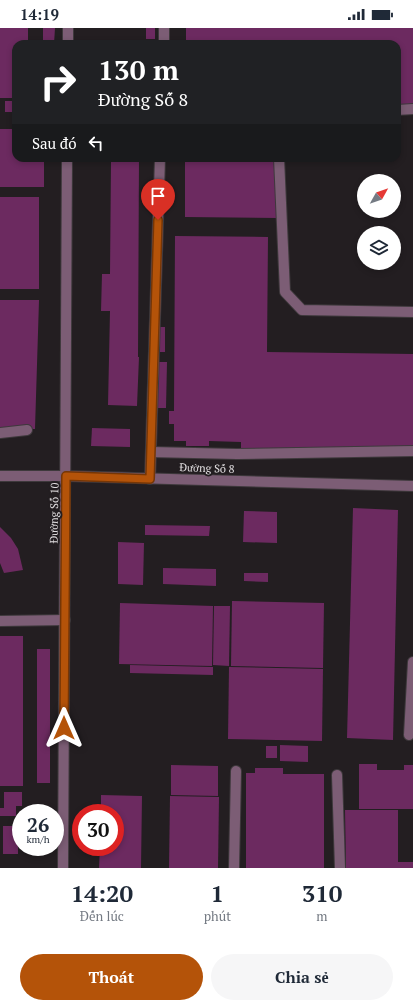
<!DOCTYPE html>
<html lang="vi">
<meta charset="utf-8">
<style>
:root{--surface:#fff;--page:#f6f6f7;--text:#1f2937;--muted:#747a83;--accent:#b45309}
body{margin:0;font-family:"PT Serif",serif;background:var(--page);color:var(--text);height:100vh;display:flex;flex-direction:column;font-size:15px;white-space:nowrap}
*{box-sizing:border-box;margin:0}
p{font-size:13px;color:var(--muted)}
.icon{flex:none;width:22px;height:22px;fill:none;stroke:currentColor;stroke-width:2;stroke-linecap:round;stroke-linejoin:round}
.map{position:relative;height:840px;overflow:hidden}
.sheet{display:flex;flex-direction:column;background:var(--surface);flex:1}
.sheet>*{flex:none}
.guide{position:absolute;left:12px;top:12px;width:389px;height:122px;border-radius:12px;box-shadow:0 2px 6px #0003;background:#202124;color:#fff;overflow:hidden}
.needle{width:26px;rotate:50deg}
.tools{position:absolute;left:357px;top:146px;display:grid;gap:8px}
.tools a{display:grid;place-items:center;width:44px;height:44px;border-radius:50%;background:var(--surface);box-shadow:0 2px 6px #0003;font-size:20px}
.speed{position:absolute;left:12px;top:776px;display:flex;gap:8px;font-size:20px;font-weight:700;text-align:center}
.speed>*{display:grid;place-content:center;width:52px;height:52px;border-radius:50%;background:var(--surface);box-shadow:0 2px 6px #0003;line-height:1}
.speed small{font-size:10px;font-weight:400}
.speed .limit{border:6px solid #d22;background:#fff;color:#111}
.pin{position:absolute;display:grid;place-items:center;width:34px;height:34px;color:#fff;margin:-41px -17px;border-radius:50% 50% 50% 0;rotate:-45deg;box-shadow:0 0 4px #0007}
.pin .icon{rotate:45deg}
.me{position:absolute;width:44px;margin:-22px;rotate:0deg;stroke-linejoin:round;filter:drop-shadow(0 0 3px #0008)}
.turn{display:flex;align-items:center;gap:14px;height:84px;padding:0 20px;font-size:18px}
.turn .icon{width:52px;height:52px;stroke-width:2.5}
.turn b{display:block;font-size:28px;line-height:34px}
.then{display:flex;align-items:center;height:38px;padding:0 20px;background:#0003;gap:8px;font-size:15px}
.eta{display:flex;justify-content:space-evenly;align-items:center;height:68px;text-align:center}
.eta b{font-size:24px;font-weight:800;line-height:28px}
.button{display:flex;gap:8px;margin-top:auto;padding:8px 20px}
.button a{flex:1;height:46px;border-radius:24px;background:var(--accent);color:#fff;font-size:16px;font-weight:800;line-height:46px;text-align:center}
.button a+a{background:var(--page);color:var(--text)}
.status{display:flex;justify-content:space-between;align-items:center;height:28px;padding:0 20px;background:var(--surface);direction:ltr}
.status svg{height:11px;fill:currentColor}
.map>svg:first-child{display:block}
.building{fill:#6c2a60}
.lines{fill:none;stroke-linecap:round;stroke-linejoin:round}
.minor-casing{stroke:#3e393c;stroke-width:12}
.minor{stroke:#7c5d75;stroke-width:10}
.route-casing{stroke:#753606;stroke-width:10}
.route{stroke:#b45309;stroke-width:7}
.labels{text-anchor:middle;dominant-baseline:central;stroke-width:4;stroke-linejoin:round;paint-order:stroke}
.street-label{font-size:11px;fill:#e2dfe1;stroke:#231e21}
</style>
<div class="status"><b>14:19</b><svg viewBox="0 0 49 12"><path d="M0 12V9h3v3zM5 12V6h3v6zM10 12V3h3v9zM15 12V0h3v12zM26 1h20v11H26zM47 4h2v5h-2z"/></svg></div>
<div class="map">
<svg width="413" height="840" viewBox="0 0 413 840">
<rect width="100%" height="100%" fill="#231e21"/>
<g class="building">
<polygon points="0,0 28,0 28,16 16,16 16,70 0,70"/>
<polygon points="43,0 55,0 54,16 43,16"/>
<rect x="146" y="0" width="9" height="11"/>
<polygon points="186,0 413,0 413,77 397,77 397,16 186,16"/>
<rect x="5" y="73" width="11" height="11"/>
<polygon points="0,101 16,101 16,130 44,130 44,159 0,159"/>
<polygon points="103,130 139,130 138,329 128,329 139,329 137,378 108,377 110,283 101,283 102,246 110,246 111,133 103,133"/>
<polygon points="185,130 278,130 278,190 185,189"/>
<rect x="0" y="169" width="39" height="92"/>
<polygon points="175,208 268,209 267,324 413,326 413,426 241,424 241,414 209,413 209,418 186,418 186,413 174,413 174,396 169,396 169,383 174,383"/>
<polygon points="0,272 39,272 35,401 0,401"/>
<rect x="156" y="299" width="9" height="25"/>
<polygon points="157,334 167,334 166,380 156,380"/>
<polygon points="92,400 130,401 130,419 91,418"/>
<polygon points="353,480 398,482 393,712 347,710"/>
<polygon points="244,483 277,484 277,515 243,514"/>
<polygon points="145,497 210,498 209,508 145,507"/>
<polygon points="0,499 11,510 18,521 23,542 4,545 0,535"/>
<polygon points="118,514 144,515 143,557 118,556"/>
<polygon points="163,540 216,541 216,558 163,556"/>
<polygon points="244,545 268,545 268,554 244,553"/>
<polygon points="232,573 324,575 323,640 231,638"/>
<polygon points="120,575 213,578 212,638 119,636"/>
<polygon points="214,578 230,578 229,638 213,637"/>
<rect x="0" y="608" width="23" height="150"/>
<rect x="37" y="621" width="13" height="134"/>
<polygon points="130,637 213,639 213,647 130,645"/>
<polygon points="229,639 323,641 322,713 228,711"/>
<polygon points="280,717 308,718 308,734 280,733"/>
<rect x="266" y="718" width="11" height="12"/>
<polygon points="359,736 377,736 377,742 404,742 404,737 413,737 413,781 359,781"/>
<polygon points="171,737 218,738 218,768 171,767"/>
<polygon points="255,740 283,740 283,746 324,746 324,840 246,840 246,745 255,745"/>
<polygon points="4,764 22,764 22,778 16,778 16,788 0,788 0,780 4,780"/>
<polygon points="101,767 142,768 141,840 99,840 100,819 115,819 115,785 101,785"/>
<polygon points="170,768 219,769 218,840 169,840"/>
<polygon points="345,782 398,782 398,834 413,834 413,840 346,840"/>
<rect x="3" y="798" width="15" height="28"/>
</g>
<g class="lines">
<g class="minor-casing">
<g id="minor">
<polyline points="68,16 68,0"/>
<polyline points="164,16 164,0"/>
<polyline points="397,82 413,81"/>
<polyline points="279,130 285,264 302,282 413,284"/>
<polyline points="0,405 27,402"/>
<polyline points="151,424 237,426 413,423"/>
<polyline points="0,448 66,448 413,458"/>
<polyline points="150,451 160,130"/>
<polyline points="0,593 65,592"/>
<polyline points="409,707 413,634"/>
<polyline points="337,747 340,840"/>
<polyline points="63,840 67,130"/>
<polyline points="234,840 236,743"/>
</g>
</g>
<use href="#minor" class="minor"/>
</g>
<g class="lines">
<g class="route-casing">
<polyline id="route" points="64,700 66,448 150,451 158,192"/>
</g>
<use href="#route" class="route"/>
</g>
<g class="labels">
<g class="street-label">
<text transform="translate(207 440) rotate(2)">Đường Số 8</text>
<text transform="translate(54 485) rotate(-89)">Đường Số 10</text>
</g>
</g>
</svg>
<div class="tools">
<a><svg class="needle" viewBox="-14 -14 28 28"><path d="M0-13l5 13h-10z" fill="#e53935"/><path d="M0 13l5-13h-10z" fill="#747a83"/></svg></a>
<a><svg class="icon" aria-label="layers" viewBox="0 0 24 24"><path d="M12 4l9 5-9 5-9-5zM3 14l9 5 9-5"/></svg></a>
</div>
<div class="speed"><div>26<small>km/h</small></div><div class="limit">30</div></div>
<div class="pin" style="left:158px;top:192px;background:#d93025"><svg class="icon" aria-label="arrive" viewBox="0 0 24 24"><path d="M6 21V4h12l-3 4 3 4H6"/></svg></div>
<svg class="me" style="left:64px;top:700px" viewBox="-20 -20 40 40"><path d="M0-17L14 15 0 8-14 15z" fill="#b45309" stroke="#fff" stroke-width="4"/></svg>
<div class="guide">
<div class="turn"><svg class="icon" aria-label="right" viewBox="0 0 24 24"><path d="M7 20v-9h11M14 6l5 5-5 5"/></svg><div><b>130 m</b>Đường Số 8</div></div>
<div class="then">Sau đó<svg class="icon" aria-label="left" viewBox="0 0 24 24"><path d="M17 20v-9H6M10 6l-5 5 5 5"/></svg></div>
</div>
</div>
<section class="sheet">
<div class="eta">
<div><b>14:20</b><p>Đến lúc</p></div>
<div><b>1</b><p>phút</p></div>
<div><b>310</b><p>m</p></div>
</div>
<div class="button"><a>Thoát</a><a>Chia sẻ</a></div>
</section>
